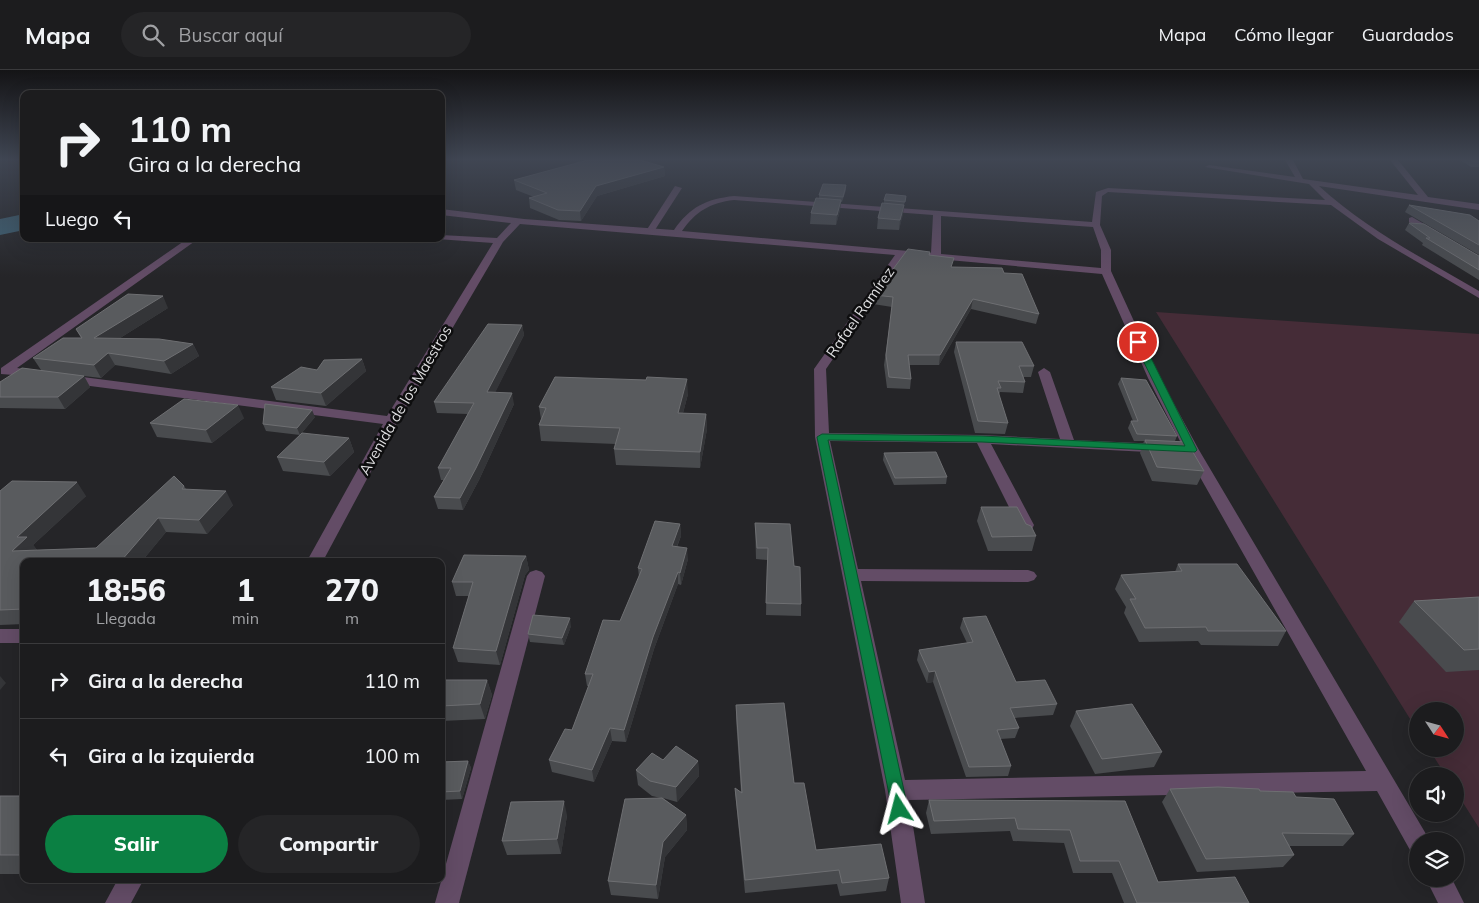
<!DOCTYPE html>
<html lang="es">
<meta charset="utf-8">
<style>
:root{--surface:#1c1c1e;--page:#252527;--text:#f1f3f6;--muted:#a0a1a4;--line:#3a3a3c;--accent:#0b8043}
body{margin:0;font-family:Mulish,sans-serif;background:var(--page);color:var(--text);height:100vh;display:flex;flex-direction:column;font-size:19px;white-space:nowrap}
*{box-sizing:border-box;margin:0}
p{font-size:16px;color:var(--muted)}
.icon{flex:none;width:28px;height:28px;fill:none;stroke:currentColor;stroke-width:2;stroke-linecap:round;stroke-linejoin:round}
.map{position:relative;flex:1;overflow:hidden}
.details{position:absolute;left:20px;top:488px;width:425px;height:325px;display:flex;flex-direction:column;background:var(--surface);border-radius:10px;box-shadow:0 5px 20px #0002,0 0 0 1px var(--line)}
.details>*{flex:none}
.guide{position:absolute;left:20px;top:20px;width:425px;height:152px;border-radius:10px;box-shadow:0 5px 20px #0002,0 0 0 1px var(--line);background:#1c1c1e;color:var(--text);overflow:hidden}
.needle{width:32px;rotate:126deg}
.tools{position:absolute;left:1409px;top:632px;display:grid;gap:10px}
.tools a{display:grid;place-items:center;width:55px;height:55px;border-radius:50%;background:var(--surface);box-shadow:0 5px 20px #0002,0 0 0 1px var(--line);font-size:25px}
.pin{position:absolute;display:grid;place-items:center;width:42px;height:42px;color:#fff;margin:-21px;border:2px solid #fff;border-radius:50%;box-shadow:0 1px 5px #0007}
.me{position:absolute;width:55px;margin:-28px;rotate:351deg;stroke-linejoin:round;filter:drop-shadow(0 0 4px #0008)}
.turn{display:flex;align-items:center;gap:18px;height:105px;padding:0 25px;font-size:22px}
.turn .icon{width:65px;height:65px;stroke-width:2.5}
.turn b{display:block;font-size:35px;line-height:42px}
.then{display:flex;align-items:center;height:48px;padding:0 25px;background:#0003;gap:10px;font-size:19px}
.eta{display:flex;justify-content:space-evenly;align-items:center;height:85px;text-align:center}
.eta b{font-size:30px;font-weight:800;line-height:35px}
.button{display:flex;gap:10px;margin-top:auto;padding:10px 25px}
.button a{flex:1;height:58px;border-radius:30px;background:var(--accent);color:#fff;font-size:20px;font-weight:800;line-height:58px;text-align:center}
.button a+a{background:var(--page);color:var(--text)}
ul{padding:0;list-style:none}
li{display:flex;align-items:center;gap:15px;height:75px;padding:0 25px;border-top:1px solid var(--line)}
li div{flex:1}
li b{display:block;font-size:19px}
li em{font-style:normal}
header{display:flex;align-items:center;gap:30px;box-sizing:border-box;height:70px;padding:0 25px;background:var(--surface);border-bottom:1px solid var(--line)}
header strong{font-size:24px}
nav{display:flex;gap:28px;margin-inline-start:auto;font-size:18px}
.search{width:350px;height:45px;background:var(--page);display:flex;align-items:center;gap:12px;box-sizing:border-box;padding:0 18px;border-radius:28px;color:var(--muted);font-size:19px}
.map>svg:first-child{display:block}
.green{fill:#452c37}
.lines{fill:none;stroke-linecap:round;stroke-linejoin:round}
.river{fill:#3d6275;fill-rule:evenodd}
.service{fill:#634c66;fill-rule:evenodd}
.minor{fill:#634c66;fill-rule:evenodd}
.wall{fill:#494b4e}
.shaded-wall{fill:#343538}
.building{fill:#595b5e;stroke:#6e6f72}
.route{fill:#0b8043;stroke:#07532c}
.labels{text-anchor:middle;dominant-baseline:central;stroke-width:5;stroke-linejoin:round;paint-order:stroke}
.street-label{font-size:15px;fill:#dedee0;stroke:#0e0e0f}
</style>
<header>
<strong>Mapa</strong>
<div class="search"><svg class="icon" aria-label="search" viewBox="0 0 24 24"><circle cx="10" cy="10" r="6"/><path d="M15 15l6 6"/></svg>Buscar aquí</div>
<nav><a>Mapa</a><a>Cómo llegar</a><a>Guardados</a></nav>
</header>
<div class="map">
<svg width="1479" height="833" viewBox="0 0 1479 833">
<rect width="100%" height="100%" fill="#252528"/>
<polygon class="green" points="1156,242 1479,264 1479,758 1455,720 1455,706 1446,706 1429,679 1455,679 1455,641 1418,641 1417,660"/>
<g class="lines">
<polygon class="river" points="24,144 24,160 0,165 0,149"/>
<polygon class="service" points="675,116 682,118 653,163 647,163 646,161"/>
<g class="minor">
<path d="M1285,90h8l10,19 115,16 -28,-35h8l30,37 51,7v6l-160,-24c47,43 105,73 160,105v7l-101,-59 -47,-34 -223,-13 -6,4 -2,29 11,25v21l49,107 39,72 227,384 3,7h-11v12l-8,-3 -33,-59 -468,9 16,103h-24l-16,-113 -70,-353 -1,-68 81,-114 -375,-31 -17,18 -105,179 -75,140h-16l76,-137 -316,-41 -6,-4 6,-4 320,41 106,-173 -56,-4h4v-4l56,3 14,-15 -70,-8v-6l83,10 150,11c16,-23 32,-31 60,-34l358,26 4,-30 12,-4 217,12 -16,-16 -104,-17 4,-2 86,12zM734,130l199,15 -2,38 -249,-22c14,-20 28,-28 52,-31zM941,146l152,11 8,23v18l-160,-14zM904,186l198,18 46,104 34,67 -108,-5 -24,-68 -6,-4 -6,4 22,67 -78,-4 -153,-2 -3,-64zM830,371l147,2 43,86h12l2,-4 -43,-81 196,10 179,317 -461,9 -44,-199 167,1 6,-2 3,-4 -3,-4 -6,-2 -170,-1z"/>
<polygon points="1412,147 1438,162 1439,164 1432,166 1409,152 1409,148"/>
<polygon points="187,169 198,169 17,298 39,301 41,304 39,307 1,304 1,298"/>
<polygon points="536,500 542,502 545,506 459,833 435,833 527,506 530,502"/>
<rect x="0" y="559" width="24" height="14"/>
<polygon points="118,809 144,809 131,833 105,833"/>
<polygon points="1426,809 1452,809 1464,833 1438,833"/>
</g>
</g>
<g class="wall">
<polygon points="1460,90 1479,90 1479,97 1471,97"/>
<polygon points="664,97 665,106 597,126 581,151 559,150 530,138 529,128 534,127 516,120 514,110"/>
<polygon points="846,115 846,120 842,132 841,132 840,140 836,155 810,154 811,143 819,128 819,125"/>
<polygon points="906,126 899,160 877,159 878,148 884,133 884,130"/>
<polygon points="1409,135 1479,151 1479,185 1405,142"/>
<polygon points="1409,153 1479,186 1479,210 1422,175 1423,173 1405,160"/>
<polygon points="929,185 952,197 1004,203 1039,244 1036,254 971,239 939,295 909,295 911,309 910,319 887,318 884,295 892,237 873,234 874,225"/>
<polygon points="168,238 120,268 193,274 199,286 171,304 115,295 101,308 84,306 90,317 65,339 0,338 0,312 41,300 33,288 81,268 76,259"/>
<polygon points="522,255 524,265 495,322 514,334 479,410 463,440 438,439 434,427 444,410 441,410 438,398 468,344 437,343 434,332"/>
<polygon points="956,272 1034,296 1031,307 1023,307 1025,312 1023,323 1000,322 999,325 1008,353 1005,364 975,363 954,282"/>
<polygon points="362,289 366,301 326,336 276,330 271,317 317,300"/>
<polygon points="1121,308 1177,366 1175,371 1204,401 1197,415 1152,411 1140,383 1144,371 1134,371 1128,358 1131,351 1133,351 1118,314"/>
<polygon points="688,324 683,343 706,344 707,359 700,398 616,395 614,379 616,374 541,371 539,355 541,349 539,337"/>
<polygon points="315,347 300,365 266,361 263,354"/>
<polygon points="244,348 212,373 157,367 150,353"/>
<polygon points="349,368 354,382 330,406 283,401 277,387"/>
<polygon points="884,383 947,407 946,414 894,415 883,390"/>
<polygon points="184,416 186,419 233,435 207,464 166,462 142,491 24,491 24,554 0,555 0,421 86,426 33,475 37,480 96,478"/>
<polygon points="981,437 1026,454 1036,466 1032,481 988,481 977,451"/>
<polygon points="755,453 794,496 801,534 801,546 766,545 767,490 756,489"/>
<polygon points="680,454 681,466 677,477 688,489 681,515 678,514 654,579 626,672 612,671 594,712 552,702 549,690 572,660 589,616 587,616 585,604 620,551 639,507 638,498"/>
<polygon points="526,486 529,500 525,505 500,595 458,592 453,578 469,526 456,526 452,512"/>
<polygon points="1178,494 1286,561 1278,576 1201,575 1198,571 1139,572 1124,543 1126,537 1115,519 1121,505 1175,502"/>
<polygon points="1479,527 1479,600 1446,602 1399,552 1414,531"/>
<polygon points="963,548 1016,612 1057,634 1053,645 1014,648 1019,658 1015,668 1000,669 1011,696 1008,706 966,707 933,612 927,613 917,590 919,580 967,573 960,558"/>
<polygon points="571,556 564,575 530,572 528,564"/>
<polygon points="487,610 492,625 485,649 441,651 441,617"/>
<polygon points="736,635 794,713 816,780 889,808 886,821 840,826 837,814 745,823 736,732 735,718 741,722 736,649"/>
<polygon points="1076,641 1162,682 1154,697 1095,704 1070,656"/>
<polygon points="663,690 698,691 699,706 677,732 663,728 686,745 687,760 665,787 658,829 611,825 608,811 661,728 652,726 638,715 636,700"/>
<polygon points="468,691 471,698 462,729 441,730 441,692"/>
<polygon points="1170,719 1260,721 1296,727 1354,764 1343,776 1289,776 1294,785 1283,797 1197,802 1162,732"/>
<polygon points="24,722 24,804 0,804 0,726 20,726"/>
<polygon points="929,730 1125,731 1158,812 1249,833 1124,833 1112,803 1073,803 1064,773 1013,771 1010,761 931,764 926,743"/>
<polygon points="567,745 561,784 507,785 502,771"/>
</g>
<g class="shaded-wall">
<polygon points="664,97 665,106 597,126 581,151 580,141 596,116"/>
<polygon points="841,130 840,140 836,155 837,145"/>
<polygon points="904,135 903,145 899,160 900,150"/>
<polygon points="163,226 168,238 101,280 94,268"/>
<polygon points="973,229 971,239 939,295 940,285"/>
<polygon points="522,255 524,265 490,333 487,322"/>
<polygon points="193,274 199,286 171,304 164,291"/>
<polygon points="108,283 115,295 101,308 94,295"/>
<polygon points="362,289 366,301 326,336 321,323"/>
<polygon points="84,306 90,317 65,339 58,327"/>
<polygon points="687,309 688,324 679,358 678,343"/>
<polygon points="512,323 514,334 479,410 463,440 460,428"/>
<polygon points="238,335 244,348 212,373 206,360"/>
<polygon points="312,340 315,347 300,365 297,358"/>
<polygon points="706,344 707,359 700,398 700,382"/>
<polygon points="349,368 354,382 330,406 324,392"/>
<polygon points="77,412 86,426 33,475 38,481 12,481 17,467"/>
<polygon points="226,421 233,435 207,464 199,450"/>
<polygon points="158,448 166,462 142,491 121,491"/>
<polygon points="680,454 681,466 672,488 672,476"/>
<polygon points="687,478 688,489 681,515 680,503"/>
<polygon points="526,486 529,500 525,505 500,595 496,581 522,492"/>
<polygon points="678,502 678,514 654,579 626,672 624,660 653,567"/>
<polygon points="570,548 571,556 564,575 562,568"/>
<polygon points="935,601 933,612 927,613 929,602"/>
<polygon points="0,606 6,613 0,620"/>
<polygon points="487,610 492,625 485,649 480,634"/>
<polygon points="610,658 612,671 594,712 592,700"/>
<polygon points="468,691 471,698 462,729 460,721"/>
<polygon points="698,691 699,706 677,732 676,717"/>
<polygon points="564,731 567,745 561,784 557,769"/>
<polygon points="686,745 687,760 665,787 658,829 656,815 663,772"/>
</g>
<g class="building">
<polygon points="588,90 640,90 664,97 596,116 580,141 558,140 529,128 547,123 514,110"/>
<polygon points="1471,90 1479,90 1479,92 1474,92"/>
<polygon points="823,114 846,115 843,127 819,125"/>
<polygon points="886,124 906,126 905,132 884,130"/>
<polygon points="816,128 841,130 837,145 811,143"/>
<polygon points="882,133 904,135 900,150 878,148"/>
<polygon points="1409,135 1470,145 1479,151 1479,175"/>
<polygon points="1409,153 1424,154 1479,186 1479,200 1426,168 1430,168"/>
<polygon points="908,179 930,182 929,185 954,188 951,197 1002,198 1004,203 1022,204 1039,244 973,229 940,285 908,285 911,309 889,307 886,285 893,227 874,225"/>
<polygon points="128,224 163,226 94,268 159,269 193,274 164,291 108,283 94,295 33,288 63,268 82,268 76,259"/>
<polygon points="488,254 522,255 487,322 512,323 476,398 460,428 434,427 451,398 438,398 474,333 434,332"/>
<polygon points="956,272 1022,272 1034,296 1019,296 1025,312 998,311 1001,318 997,318 1008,353 978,351"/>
<polygon points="362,289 321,323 271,317 301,297 317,300 324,290"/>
<polygon points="22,298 84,306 58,327 0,327 0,312"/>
<polygon points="555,307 646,310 647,307 687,309 678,343 706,344 700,382 614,379 620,358 539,355 546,338 539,337"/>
<polygon points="1121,308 1146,310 1177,366 1137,364 1131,351 1138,351"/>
<polygon points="184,329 238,335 206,360 150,353"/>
<polygon points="265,334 312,340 297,358 263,354"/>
<polygon points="302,363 349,368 324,392 277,387"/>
<polygon points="1145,370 1187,372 1204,401 1157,397"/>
<polygon points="936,382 947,407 895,408 884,383"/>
<polygon points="174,406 184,416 182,419 226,421 199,450 158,448 121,491 24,491 24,539 0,540 0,421 12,411 77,412 17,467 27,467 12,481 96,478"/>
<polygon points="981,437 1017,437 1026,454 1031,456 1036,466 992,467"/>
<polygon points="655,451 680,454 672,476 687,478 680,503 678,502 653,567 624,660 610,658 592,700 549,690 565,659 572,660 593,604 585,604 603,550 620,551 642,499 638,498"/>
<polygon points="755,453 790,454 794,496 800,497 801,534 766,533 768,478 757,478"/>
<polygon points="464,485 526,486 522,492 496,581 453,578 473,512 452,512"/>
<polygon points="1178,494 1237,494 1286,561 1208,561 1206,557 1145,558 1130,529 1136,529 1121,505 1182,501"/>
<polygon points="1479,527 1479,579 1464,580 1414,531"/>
<polygon points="533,545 570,548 562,568 528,564"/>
<polygon points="986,546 1016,612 1045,610 1057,634 1010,638 1019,658 997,660 1011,696 969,697 935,601 929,602 919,580 973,572 963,548"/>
<polygon points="443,610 487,610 480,634 441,636 441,617"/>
<polygon points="784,633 794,713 804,713 816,780 881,774 889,808 842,813 839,800 745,810 735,718 742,723 736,635"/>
<polygon points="1132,634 1162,682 1102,689 1076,641"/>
<polygon points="676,676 698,691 676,717 650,711 636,700 652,683 663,690"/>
<polygon points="468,691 460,721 441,722 441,692"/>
<polygon points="1218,717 1259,719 1260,721 1293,722 1296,727 1334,729 1354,764 1282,763 1294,785 1206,789 1170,719"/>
<polygon points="24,722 24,785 0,785 0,726 20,726"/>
<polygon points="662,728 686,745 663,772 656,815 608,811 625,729"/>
<polygon points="929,730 1125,731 1158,812 1235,807 1249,833 1137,833 1119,791 1080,791 1070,760 1018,759 1015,748 934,751"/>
<polygon points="564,731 557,769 502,771 511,732"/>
</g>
<linearGradient id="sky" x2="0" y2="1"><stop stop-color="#141416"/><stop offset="0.43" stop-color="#404653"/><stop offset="1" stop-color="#404653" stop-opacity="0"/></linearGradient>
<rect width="1479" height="207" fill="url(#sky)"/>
<polygon class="route" points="1138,270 1143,272 1197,380 1195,382 982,372 828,370 908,739 905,744 899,747 893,744 817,367 822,364 982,366 1185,376 1134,272"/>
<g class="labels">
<g class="street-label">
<text transform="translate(860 242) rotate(-55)">Rafael Ramírez</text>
<text transform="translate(405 330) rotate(-60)">Avenida de los Maestros</text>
</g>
</g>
</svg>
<div class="tools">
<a><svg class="needle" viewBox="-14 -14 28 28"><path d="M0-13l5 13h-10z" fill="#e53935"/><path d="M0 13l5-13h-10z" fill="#a0a1a4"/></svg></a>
<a><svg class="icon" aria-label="sound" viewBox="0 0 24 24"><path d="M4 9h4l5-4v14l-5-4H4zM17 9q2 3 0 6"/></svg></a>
<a><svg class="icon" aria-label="layers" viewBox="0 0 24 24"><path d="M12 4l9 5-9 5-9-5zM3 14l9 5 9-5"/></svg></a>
</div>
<div class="pin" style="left:1138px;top:272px;background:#d93025"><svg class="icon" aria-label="arrive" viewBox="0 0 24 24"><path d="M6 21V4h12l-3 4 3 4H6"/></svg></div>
<svg class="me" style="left:899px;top:739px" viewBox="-20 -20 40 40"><path d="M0-17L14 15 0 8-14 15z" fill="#0b8043" stroke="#fff" stroke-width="4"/></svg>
<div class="guide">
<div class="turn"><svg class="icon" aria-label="right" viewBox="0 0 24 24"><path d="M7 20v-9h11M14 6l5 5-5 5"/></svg><div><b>110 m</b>Gira a la derecha</div></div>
<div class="then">Luego<svg class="icon" aria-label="left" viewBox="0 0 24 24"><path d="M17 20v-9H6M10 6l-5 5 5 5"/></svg></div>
</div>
<section class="details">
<div class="eta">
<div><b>18:56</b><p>Llegada</p></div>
<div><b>1</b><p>min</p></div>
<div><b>270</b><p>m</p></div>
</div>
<ul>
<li><svg class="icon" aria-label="right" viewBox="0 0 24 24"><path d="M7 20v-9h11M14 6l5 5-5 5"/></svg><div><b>Gira a la derecha</b></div><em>110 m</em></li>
<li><svg class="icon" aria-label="left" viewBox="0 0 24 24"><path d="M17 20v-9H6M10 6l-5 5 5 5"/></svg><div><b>Gira a la izquierda</b></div><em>100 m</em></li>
</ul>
<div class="button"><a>Salir</a><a>Compartir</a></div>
</section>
</div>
